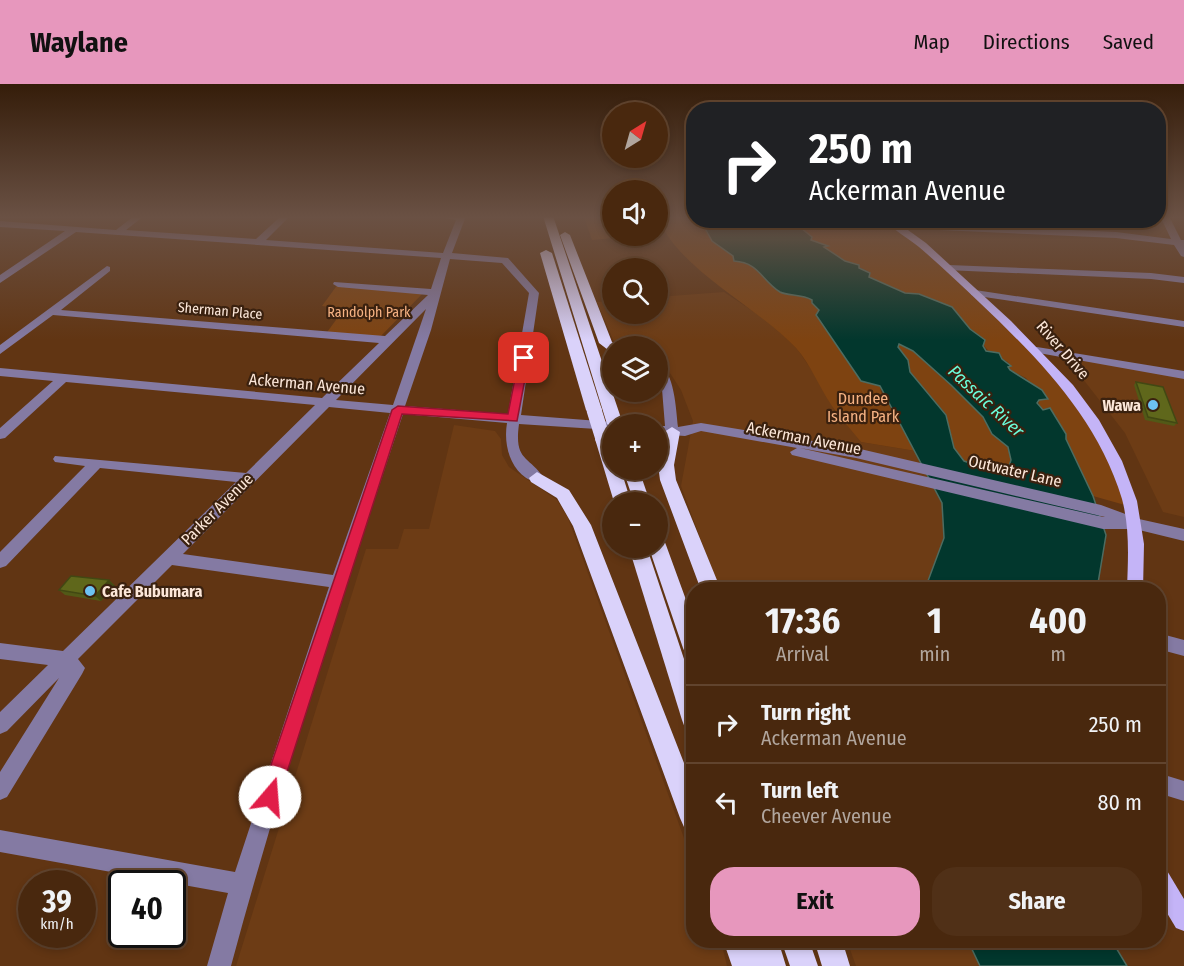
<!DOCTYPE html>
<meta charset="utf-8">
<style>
:root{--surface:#49280e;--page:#503017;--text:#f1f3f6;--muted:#b1a69e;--line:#61442e;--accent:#e797bd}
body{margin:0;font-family:"Fira Sans Condensed",sans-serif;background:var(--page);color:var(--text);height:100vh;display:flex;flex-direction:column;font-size:22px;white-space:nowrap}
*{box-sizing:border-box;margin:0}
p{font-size:20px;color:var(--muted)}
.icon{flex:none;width:33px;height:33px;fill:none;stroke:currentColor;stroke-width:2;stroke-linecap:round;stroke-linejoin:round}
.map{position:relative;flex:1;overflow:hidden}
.drawer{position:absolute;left:686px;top:498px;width:480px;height:366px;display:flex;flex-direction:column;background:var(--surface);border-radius:24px;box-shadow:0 3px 9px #0003,0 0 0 2px var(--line)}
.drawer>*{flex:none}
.hud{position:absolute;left:686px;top:18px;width:480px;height:126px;border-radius:24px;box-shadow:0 3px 9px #0003,0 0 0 2px var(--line);background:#202124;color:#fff;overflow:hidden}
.needle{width:39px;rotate:37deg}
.buttons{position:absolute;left:602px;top:18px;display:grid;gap:12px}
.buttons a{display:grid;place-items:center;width:66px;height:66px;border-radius:50%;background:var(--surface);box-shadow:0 3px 9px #0003,0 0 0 2px var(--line);font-size:30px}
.speed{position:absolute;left:18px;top:786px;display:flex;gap:12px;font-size:30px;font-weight:700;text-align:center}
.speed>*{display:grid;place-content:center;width:78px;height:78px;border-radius:50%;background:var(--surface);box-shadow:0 3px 9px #0003,0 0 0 2px var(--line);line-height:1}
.speed small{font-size:15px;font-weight:400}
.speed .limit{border:3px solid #111;border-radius:9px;background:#fff;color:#111}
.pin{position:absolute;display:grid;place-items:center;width:51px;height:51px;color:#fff;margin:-26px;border-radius:12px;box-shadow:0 3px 9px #0006}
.me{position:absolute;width:66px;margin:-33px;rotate:18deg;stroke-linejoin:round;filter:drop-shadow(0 0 4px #0008)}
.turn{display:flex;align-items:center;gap:21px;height:126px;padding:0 24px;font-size:27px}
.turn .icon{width:78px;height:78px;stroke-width:2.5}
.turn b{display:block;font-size:42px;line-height:51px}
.eta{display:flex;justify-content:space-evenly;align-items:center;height:102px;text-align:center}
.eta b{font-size:36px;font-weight:700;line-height:42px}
.cta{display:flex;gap:12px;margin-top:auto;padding:12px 24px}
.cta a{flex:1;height:69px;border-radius:24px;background:var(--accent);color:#111;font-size:24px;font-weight:700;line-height:69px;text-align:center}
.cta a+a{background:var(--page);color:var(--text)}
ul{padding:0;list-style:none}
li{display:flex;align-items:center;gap:18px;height:78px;padding:0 24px;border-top:2px solid var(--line)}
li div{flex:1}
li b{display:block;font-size:22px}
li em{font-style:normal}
header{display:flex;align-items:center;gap:36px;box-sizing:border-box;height:84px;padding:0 30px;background:var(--accent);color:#111}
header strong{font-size:28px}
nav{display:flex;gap:33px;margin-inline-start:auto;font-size:21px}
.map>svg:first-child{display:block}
.built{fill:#6d3c15}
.green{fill:#7e4311}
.water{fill:#02372d;stroke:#4d6c61;stroke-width:1.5;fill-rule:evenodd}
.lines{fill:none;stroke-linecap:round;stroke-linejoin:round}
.minor{fill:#847aa3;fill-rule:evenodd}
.major{fill:#c4b4f7;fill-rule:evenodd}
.highway{fill:#dad2fa;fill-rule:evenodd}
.highway-bridge{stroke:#dad2fa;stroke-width:15}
.wall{fill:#525917}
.shaded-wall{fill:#424813}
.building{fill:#5f671b;stroke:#424813;stroke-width:1.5}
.route{fill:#e11d48;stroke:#92132f;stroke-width:1.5}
.poi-dot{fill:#6dc2f3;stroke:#3a210f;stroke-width:2}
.labels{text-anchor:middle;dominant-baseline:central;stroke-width:4.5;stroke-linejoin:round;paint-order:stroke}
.far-street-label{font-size:14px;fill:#fce7d9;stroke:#3a210f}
.far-park-label{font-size:14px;fill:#f6b283;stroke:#3a210f}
.street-label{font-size:16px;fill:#fce7d9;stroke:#3a210f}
.park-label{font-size:16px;fill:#f6b283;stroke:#3a210f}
.poi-label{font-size:16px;font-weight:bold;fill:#fce7d9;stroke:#3a210f;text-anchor:end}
.water-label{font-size:18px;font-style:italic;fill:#6afcda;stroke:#3a210f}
</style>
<header>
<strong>Waylane</strong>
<nav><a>Map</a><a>Directions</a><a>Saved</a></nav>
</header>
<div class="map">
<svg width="1184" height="882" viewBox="0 0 1184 882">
<rect width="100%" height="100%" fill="#613513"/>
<g class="built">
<polygon points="724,208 774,241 798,266 861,358 916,367 942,419 944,454 925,505 719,505 681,402 693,337 681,306 657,269 657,262 614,258 597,218 612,217 612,230 657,230 657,213"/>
<polygon points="1065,272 1184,292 1184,433 1163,428 1125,349"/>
<polygon points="454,341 495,347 501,355 502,371 509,383 557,416 568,434 693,779 693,856 721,857 727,882 236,882 366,465 398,465 404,445 429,445"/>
<polygon points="847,857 968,857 980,882 856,882"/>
</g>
<g class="green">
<polygon points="567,132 612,132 612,152 634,152 592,156 584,133 568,135"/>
<path d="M657,132h36v4l8,1c18,32 26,26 53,45 11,8 21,19 33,28l11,-1 14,7v3l7,7 -3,4 5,8 50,60 9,4 1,6 35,59 -55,-9c-10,-12 -20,-24 -29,-36 -13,-19 -21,-41 -36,-58 -39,-42 -118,-78 -139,-132z"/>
<path d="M803,136l84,1 8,4 142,125 54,69 41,88 -39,-11 -37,-80 -6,-7 -7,1 -4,-4v-6l5,-1 -18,-21 -16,-8 -2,-8c-12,-6 -26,-12 -26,-24l-12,-9 -18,-22 -33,-13 -15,-1 -36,-17 2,-4 -25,-11 -21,-14 2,-2 -13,-3 -12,-14 2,-2 -3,-4z"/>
<polygon points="338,200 424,208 378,255 325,251 344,225 322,222"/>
<polygon points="900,260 913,267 951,301 983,333 992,350 1008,363 1011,376 1007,389 1003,390 964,377 954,364 946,330 910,288 908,276 897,263"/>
</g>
<g class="water">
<path d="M803,136l3,2h-6l4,3 -3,3 11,9 -1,3 17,6 -4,1 21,14 14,4v3l11,5 -1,4 36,16 14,1 33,13 18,22 15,11 -2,6 3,5 13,2 3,6 9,7 -3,1 2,3 32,20 6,9 -9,1 -2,3 6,7 7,-2 16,26v5l27,57 13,39 -9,54h-172l19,-51 -2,-35 -62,-117 -19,-5 -45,-66 3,-5 -7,-7v-3c-10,-6 -24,-4 -32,-8 -20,-13 -20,-29 -46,-31l-1,-5 -21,-15 -11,-20zM899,260l14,7 38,34 32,32 9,17 16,13 3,13 -4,13 -4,1 -39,-13 -10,-13 -8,-33 -36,-43 -2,-12 -10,-13z"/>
<polygon points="968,857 1112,857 1127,882 980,882"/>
</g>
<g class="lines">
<g class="minor">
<path d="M134,132h10l-18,14 130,9 25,-23h9l-24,24 177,13 13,-33 -22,-4h32l-14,37 56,5 31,35 -18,122 91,7 6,2h-6v6l-93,-6c-5,37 9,31 25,54l-7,5c-26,-8 -34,-37 -30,-60l-104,-9c-61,183 -122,366 -172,552h-24l21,-73 -228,-41v-22l235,42 94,-285 -157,-22 -94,94 7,9 -3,6 -75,123 -7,3v-28l59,-94 -52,53 -7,3v-22l48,-47 -48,-6v-16l63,8 173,-169 -136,-14 -94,98 -6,2v-16l85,-86 -30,-4 -2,-3 2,-3 191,17 69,-68 -249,-23 -61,56 -5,1v-11l53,-47 -53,-5v-8l322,30 57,-55 -326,-28 -53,39v-9l107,-79 3,1v4l-49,39 324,26 43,-41 -90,-8 -5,-3 1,-2 97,7 10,-31 -365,-26 -76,51v-8l65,-44 -65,-4v-6l116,9zM450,175l52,4 27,30 -21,121 -103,-8 26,-76zM426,225l-33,96 -57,-5zM329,323l61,6 -57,162 -150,-21z"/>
<polygon points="1160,132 1169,132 1181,156 1184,156 1184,173 1181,172 1174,161 1116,154 895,144 891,141 895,138 1116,148 1171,155"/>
<polygon points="949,181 1151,189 1184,193 1184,199 1151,195 946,186 946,182"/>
<polygon points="975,206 1184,237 1184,243 971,211 971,207"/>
<polygon points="1037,263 1184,287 1184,295 1033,268 1033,264"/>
<path d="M657,279c18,7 19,48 21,64l23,-4 155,25 245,57 38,14 45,10v12l-49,-12h-32l-311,-74 -2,-3 7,-4 -96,-17 -16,5 -28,-2v-8h8l-3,-37 -5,-10zM800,364l56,10 249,59h-2z"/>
<polygon points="1158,549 1184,556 1184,572 1158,565"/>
<polygon points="1158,689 1184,697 1184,717 1158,709"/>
</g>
<g class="major">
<path d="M883,136h11l32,23 85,78 62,64 26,35 23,41 15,40 7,43 -1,46h-16c1,-31 3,-61 -5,-91 -24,-80 -83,-140 -142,-196 -20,-19 -40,-38 -61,-56 -11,-9 -25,-17 -36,-27z"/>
<polygon points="1158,782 1166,785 1184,815 1184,847 1176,844 1158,814"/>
</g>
<g class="highway">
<polygon points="543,132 553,132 623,340 612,340 612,344 607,340"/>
<polygon points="565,148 570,151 612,258 617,262 612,262 612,269 599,259 560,151"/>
<polygon points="546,166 552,169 602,326 599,329 589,329 586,326 540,169"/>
<polygon points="672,343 680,348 674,381 676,396 721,506 701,506 660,396 658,381 664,348"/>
<polygon points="603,350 609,351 612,358 612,386 621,386 631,418 614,418 595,355"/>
<polygon points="623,386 639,386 650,418 634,418"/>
<polygon points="537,388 569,406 591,441 693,702 693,747 684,743 680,734 573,442 557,414 531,398 529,394"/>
<polygon points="657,454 664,456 666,461 693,535 693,573 686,571 683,564 649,464 657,464"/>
<polygon points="629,464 647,464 693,602 693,647 685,644 682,636"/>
<polygon points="723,856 778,856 786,882 732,882"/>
<polygon points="781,856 809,856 818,882 790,882"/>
<polygon points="814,856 842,856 850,882 822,882"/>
</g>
<polyline class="highway-bridge" points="594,326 603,355"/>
</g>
<g class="wall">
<polygon points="1136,298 1177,339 1174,342 1145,336 1134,301"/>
<polygon points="109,496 115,502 101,517 65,511 59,506"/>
</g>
<polygon class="shaded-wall" points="109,496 115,502 101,517 95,512"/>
<g class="building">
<polygon points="1136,298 1163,303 1177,339 1148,333"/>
<polygon points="71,492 109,496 95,512 59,506"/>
</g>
<linearGradient id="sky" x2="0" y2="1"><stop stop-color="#351d0a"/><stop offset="0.52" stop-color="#6a5144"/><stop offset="1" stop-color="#6a5144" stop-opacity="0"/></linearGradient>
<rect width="1184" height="256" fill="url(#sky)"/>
<polygon class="route" points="524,271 529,274 517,337 402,330 279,713 276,720 270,723 263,720 260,713 392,326 398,322 508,330 519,274"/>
<g class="poi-dot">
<circle cx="1153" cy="321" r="6"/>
<circle cx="90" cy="507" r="6"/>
</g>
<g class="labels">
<g class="far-street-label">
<text transform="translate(220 227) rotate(5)">Sherman Place</text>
</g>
<g class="far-park-label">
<text x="369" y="228">Randolph Park</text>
</g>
<g class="street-label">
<text transform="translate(1063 266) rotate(49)">River Drive</text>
<text transform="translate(307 300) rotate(5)">Ackerman Avenue</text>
<text transform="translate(804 354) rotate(11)">Ackerman Avenue</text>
<text transform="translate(1015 387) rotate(13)">Outwater Lane</text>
<text transform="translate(217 425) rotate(-45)">Parker Avenue</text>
</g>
<g class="park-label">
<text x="863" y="314">Dundee<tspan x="863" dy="18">Island Park</tspan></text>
</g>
<g class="poi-label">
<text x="1141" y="321">Wawa</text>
<text x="102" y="507" text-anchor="start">Cafe Bubumara</text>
</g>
<g class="water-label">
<text transform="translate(986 317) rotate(43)">Passaic River</text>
</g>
</g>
</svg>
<div class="buttons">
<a><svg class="needle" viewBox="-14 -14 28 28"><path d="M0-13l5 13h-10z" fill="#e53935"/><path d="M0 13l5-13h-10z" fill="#b1a69e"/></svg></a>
<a><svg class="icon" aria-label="sound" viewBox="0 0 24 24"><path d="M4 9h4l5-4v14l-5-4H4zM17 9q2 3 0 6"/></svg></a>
<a><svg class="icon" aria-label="search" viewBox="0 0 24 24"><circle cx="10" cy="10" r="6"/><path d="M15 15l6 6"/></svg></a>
<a><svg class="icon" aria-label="layers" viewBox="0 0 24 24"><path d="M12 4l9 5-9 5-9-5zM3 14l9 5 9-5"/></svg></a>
<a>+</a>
<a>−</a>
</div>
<div class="speed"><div>39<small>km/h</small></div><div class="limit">40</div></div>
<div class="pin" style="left:524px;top:274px;background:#d93025"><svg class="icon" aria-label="arrive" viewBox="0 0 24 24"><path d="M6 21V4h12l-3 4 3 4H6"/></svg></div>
<svg class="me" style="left:270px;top:713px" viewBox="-20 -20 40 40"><circle r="19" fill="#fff"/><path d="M0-13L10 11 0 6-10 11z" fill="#e11d48"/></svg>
<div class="hud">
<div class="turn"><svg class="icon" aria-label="right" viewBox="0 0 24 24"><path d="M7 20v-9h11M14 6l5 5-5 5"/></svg><div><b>250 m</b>Ackerman Avenue</div></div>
</div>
<section class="drawer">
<div class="eta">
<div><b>17:36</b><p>Arrival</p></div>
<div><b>1</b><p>min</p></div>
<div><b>400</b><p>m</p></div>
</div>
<ul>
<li><svg class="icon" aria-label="right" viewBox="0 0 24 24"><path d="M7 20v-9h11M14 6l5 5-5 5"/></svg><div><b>Turn right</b><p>Ackerman Avenue</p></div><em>250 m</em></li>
<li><svg class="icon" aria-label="left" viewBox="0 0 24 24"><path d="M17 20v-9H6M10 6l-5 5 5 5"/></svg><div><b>Turn left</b><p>Cheever Avenue</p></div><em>80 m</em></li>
</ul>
<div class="cta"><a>Exit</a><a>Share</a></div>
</section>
</div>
